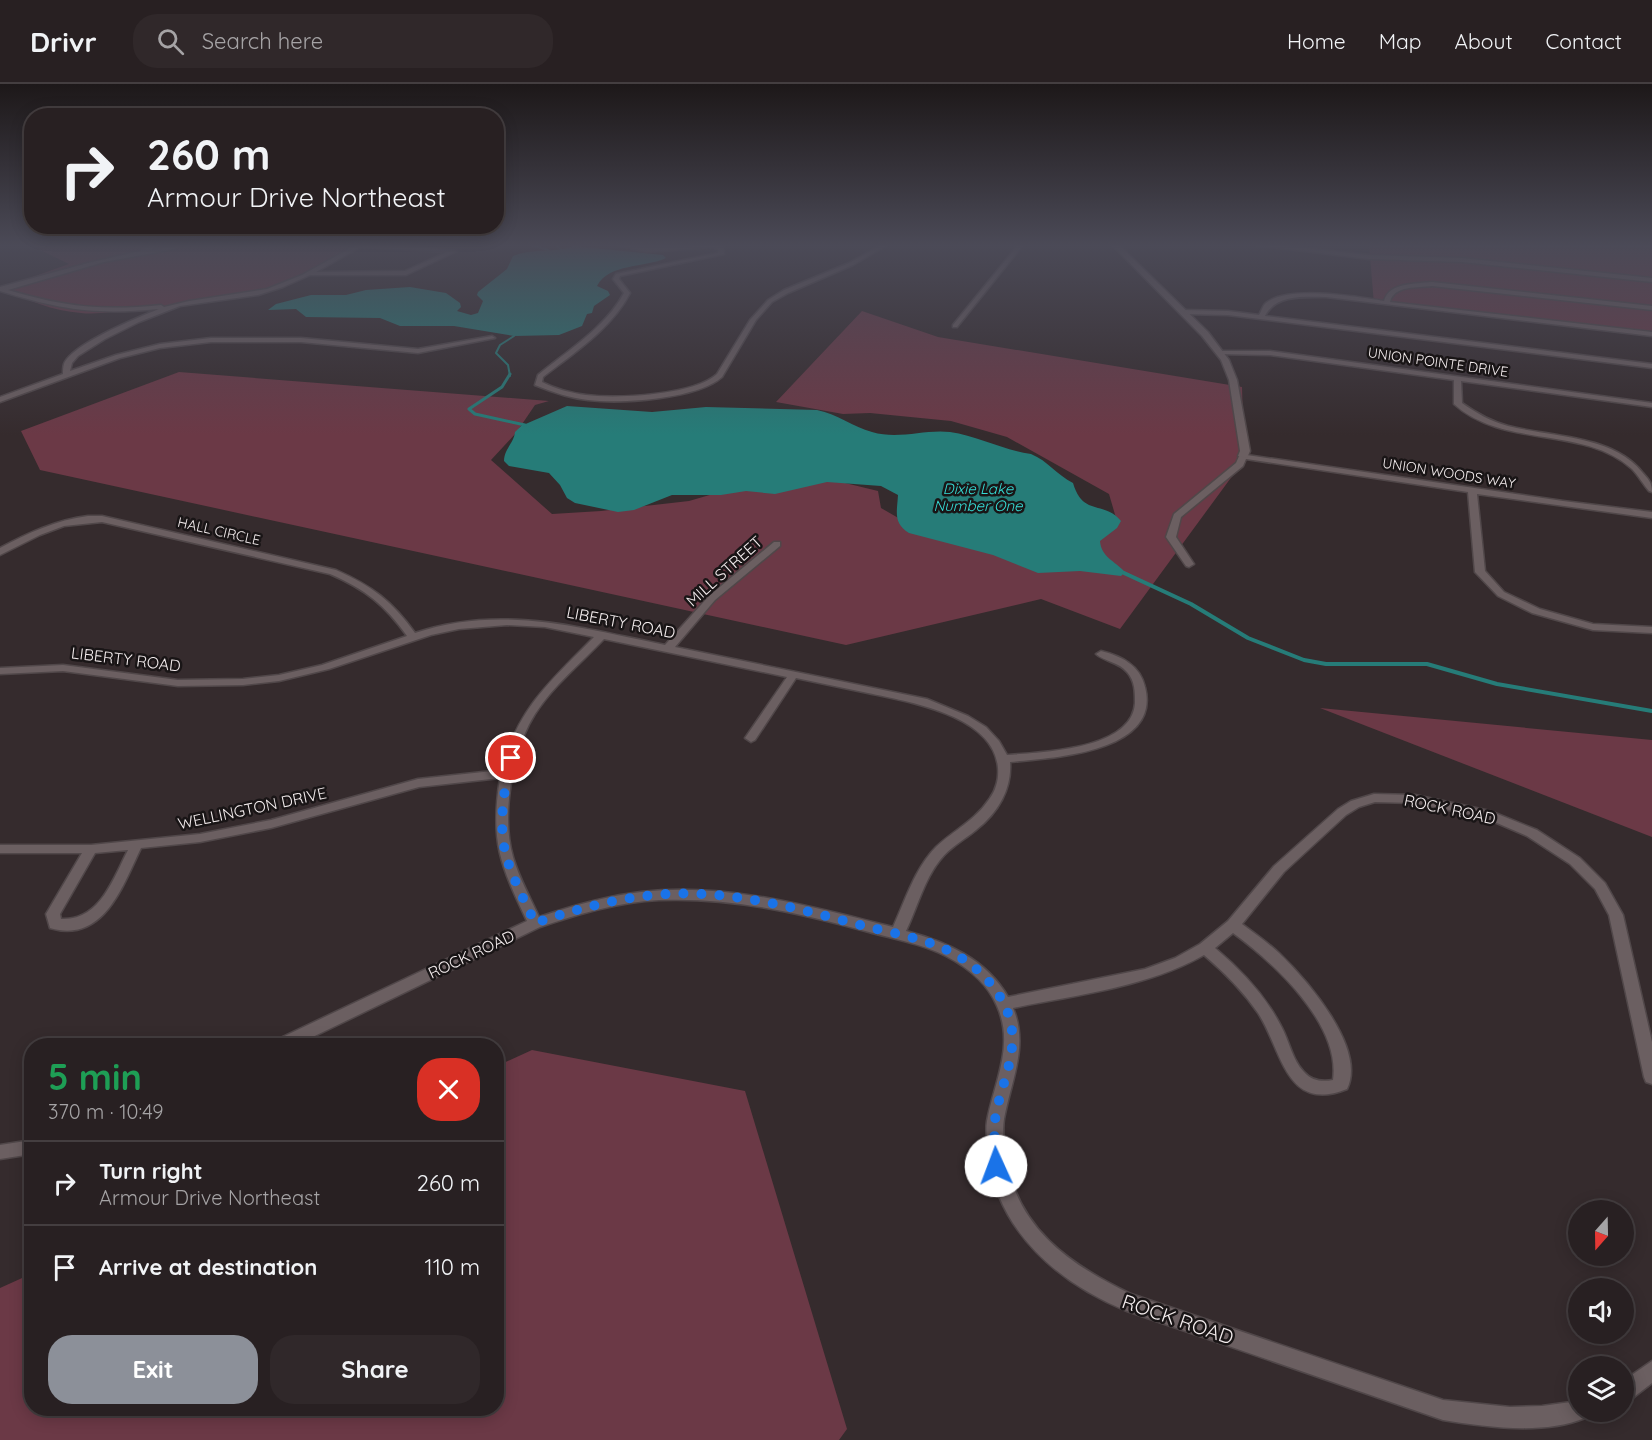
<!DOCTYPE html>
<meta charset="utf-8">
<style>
:root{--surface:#282022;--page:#30282a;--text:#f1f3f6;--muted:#a5a3a5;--line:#443e40;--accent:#8c9099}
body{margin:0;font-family:Quicksand,sans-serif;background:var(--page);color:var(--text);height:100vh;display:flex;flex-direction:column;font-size:22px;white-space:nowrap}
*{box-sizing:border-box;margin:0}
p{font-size:20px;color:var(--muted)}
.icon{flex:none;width:33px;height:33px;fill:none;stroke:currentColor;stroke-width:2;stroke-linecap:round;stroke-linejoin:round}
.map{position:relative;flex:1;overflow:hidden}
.drawer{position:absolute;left:24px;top:954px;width:480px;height:378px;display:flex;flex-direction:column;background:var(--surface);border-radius:24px;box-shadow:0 3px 15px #0003,0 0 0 2px var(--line)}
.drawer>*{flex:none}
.guide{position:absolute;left:24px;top:24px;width:480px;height:126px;border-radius:24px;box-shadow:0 3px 15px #0003,0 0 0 2px var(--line);background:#282022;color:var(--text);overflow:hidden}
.needle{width:39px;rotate:200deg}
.buttons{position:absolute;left:1568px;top:1116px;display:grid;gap:12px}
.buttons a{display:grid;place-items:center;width:66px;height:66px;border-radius:50%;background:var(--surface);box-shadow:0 3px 15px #0003,0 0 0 2px var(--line);font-size:30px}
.pin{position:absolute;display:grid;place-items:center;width:51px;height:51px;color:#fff;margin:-26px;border:3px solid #fff;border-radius:50%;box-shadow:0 2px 6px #0007}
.me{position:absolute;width:66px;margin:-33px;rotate:358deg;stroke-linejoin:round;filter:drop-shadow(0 0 4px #0008)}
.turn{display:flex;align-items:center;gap:21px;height:126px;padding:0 24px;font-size:27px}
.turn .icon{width:78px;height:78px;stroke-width:2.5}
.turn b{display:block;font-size:42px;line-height:51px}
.round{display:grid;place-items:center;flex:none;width:63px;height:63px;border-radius:24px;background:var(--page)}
.overview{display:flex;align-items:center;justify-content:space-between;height:102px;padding:0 24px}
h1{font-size:36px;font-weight:700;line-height:45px;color:#1e9e55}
.button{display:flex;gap:12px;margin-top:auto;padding:12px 24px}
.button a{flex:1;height:69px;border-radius:24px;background:var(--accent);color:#fff;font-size:24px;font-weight:700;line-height:69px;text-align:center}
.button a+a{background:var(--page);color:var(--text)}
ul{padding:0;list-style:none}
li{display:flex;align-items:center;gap:18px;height:84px;padding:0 24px;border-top:2px solid var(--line)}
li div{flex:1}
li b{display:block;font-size:22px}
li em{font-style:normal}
header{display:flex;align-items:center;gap:36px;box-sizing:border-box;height:84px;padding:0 30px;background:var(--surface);border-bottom:2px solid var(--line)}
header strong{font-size:28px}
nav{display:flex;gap:33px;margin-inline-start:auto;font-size:21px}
.search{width:420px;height:54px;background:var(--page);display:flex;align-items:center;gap:15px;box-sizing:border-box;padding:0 21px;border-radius:24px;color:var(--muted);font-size:22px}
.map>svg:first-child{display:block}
.green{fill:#6b3946}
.water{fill:#267c78}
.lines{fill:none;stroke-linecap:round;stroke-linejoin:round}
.stream-far2{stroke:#267c78;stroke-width:2}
.stream-far1{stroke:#267c78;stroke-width:3}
.stream{stroke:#267c78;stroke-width:4}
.minor-casing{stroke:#504749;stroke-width:3}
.tertiary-casing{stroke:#504749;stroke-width:3}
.minor{fill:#6b5f61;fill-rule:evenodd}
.tertiary{fill:#6b5f61;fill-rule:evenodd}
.route{stroke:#1a73e8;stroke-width:10;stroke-dasharray:0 18}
.labels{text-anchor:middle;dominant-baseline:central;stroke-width:5;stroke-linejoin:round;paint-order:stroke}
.far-street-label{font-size:14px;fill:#f4edee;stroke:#191516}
.far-water-label{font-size:15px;font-style:italic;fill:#36dcd6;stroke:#191516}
.street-label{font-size:16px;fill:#f4edee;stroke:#191516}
.near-street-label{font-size:20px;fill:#f4edee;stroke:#191516}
</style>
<header>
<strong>Drivr</strong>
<div class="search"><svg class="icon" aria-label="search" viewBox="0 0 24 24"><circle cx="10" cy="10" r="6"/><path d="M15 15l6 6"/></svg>Search here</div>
<nav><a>Home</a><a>Map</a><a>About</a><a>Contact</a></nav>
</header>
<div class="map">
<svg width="1652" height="1356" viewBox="0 0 1652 1356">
<rect width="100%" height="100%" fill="#352b2d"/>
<g class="green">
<path d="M30,161h327c-63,49 -148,61 -226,65 -16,1 -34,5 -50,3 -28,-2 -54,-13 -79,-25l67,-24z"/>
<polygon points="1369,161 1652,161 1652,252 1374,220"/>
<polygon points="862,227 938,253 1242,303 1244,376 1120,545 1041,515 846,561 40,386 21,347 179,288 549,317 535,321 516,349 491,376 552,430 601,427 689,417 720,408 806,396 841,398 878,407 881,424 914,443 1116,434 1109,410 1007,353 951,337 870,329 843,330 776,318"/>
<polygon points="1320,624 1652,656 1652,753"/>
<polygon points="532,966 745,1007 847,1345 839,1356 0,1356 0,1204 31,1190 32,1324 496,1324 497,982"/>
</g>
<g class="water">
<path d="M574,162l89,9 3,3c-21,10 -57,5 -69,28l11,5 2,4 -16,11 -2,7 -5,1 -5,12 -23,9 -45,1 -60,-10h-54l-20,-8 -74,-1 -10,-8 -28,1 8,-6 35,-9h35l20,-5 44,-3 36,6 14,10 1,4 -4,4 14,4 7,-2 5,-12 -6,-6 1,-3 29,-23 6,-13c19,-8 42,-3 61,-10z"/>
<path d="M567,322l85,6 54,-5 111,3c21,4 36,17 55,22 27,8 52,-3 78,0 28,4 53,18 81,22 17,7 26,21 42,29 10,34 31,17 48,38l-4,7 -17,13c1,16 15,20 25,31l-4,4 -41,-5 -42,2 -45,-18 -84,-22c-16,-10 -12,-21 -11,-38l-17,-9 -54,-4 -52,12 -29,-3 -25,4h-49l-38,15 -16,2 -43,-9 -8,-5 -7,-13 -11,-12 -40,-7 -5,-5c0,-12 10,-18 11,-29l6,-6z"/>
</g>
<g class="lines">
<g class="stream-far2">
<polyline points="532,161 548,166"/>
<polyline points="556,161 562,166"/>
<polyline points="510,292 508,281 496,269 500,261 514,252"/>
</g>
<polyline class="stream-far1" points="510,290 502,303 469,325 475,330 525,341"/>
<polyline class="stream" points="1124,489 1191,520 1248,554 1304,576 1326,580 1427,580 1497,600 1652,627"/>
<g class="minor-casing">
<g id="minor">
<path d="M150,161h5l-3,5 20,-3 3,2 -71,13 -96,28c57,17 94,21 153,15l3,2 25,-6 78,-12 35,-14 54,-30h37l64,6 -51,24h-96l-27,12 -25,8 -78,11 -41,16 -34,17 -27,17 -6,7 -2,8 46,-16 44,-11 51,-6h90l117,11 74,-13 3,2 -77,15 -117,-11h-90l-51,6 -40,10 -120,44v-5l63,-23c0,-3 0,-7 1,-10 8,-20 75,-47 95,-55 -63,6 -98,1 -159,-18v-4l88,-24 52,-12zM362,162l1,1 84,5 -42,19 -89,1z"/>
<path d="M618,161l29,3 71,-3 5,2 1,7 -104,22 -1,3 11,14c-18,35 -56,60 -87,84l-1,5c14,7 29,11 44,13 32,4 108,0 131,-21l33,-54 18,-20 16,-10 65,-27 32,-18h6l-34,20 -65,28 -16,9 -16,18 -34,57c-24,22 -101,27 -134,23 -18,-2 -36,-8 -53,-15l3,-10c29,-24 68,-48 86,-82l-11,-14 3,-5 102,-21v-4l-6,-2 -65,5z"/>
<polygon points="1018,161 1023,161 957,243 953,243 953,241"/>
<polygon points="1256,161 1276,161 1369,171 1462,174 1652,194 1652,198 1462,178 1369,175"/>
<path d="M1432,198l220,24v4l-220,-24c-14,2 -38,-1 -42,16l262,30v4l-326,-39c-22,0 -50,-3 -61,19l387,48v4l-424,-53 -45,-1 -3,-2 3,-2 45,1 31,4c2,-3 4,-10 7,-12 22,-18 92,-6 118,-2 5,-19 32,-17 48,-19z"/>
<path d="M1220,267h50l382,52v4l-191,-26 1,22c14,10 28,18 46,23 42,11 105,9 134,46 6,7 10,10 10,20l-3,-1c-6,-7 -11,-16 -17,-22 -48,-44 -129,-20 -178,-65v-24l-184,-25 -52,-1 -1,-1z"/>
<polygon points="1240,370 1563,417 1652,428 1652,434 1477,410 1485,487 1504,508 1540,525 1593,540 1652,543 1652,549 1593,546 1532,529 1498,512 1475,488 1468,408 1246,375 1243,382 1181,433 1176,453 1194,480 1189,483 1186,482 1166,453 1174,430 1236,379"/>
<path d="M88,432h14l234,54c36,16 56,31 79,63 86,-29 166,-5 250,12l44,-49 65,-54h6v4l-65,54 -40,47 252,52 41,17 18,11 13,14 8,14c35,-3 125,-5 128,-52 0,-11 0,-22 -8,-31 -8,-10 -22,-10 -31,-18l5,-3c20,5 39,14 44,36 17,66 -94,71 -135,75 2,27 -12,51 -34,68 -12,10 -26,17 -36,30 -16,20 -23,48 -34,71 41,11 80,28 102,66l137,-28 30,-11 25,-14 28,-23 46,-55 64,-57 13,-8 23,-7 41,1 75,16 47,19 43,28 25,25 18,32 29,127v42l-6,-2 -2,-5 -35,-162 -14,-26 -25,-25 -43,-28 -44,-19 -68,-14 -40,-1 -16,5 -13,8 -62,57 -42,52c12,9 25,18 37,29 27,26 88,95 68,136 -62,25 -65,-40 -89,-76 -15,-22 -34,-41 -54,-58 -56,32 -128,40 -191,53 16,38 -2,73 -9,111 -2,12 0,24 2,36 9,72 64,110 125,139l312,106 67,7 32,-1 36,-5v11h10l-3,6c-41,17 -99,9 -142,2l-316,-109c-67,-27 -129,-79 -138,-154 -1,-12 -4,-24 -2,-36 7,-39 28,-75 10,-115 -9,-22 -30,-39 -51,-50 -24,-12 -51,-17 -77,-24 -69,-19 -138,-35 -210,-32 -41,2 -80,14 -119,27l-246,119h-24l2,-4 255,-121c-27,-57 -37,-79 -27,-143l-81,9 -148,41 -71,14 -59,6c-18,37 -37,96 -91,80l-4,-14 36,-61h-82v-8h91l109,-11 71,-14 147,-41 84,-9c15,-62 50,-90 92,-133l-49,-10 -38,-2 -48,4 -28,6 -102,34 -50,12 -36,4 -65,1 -115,-15 -63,3v-6l63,-3 115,15 65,-1 36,-4 43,-10 85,-29c-22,-31 -42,-47 -77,-62l-228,-52 -38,4 -24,9 -40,20v-7c28,-15 56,-28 88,-32zM604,555l183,38 -42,61 6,4 4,-2 41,-62c24,5 48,10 72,15 41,9 126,22 130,75 1,10 -2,22 -8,30 -16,24 -35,31 -54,49 -21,21 -31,54 -43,80 -82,-20 -166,-45 -252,-35 -35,4 -69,14 -102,25 -9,-20 -20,-39 -26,-60 -12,-41 -1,-107 22,-143 18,-28 46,-51 69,-75zM128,766c-15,29 -28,71 -67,69l-1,-5 35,-61zM1233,849c41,30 108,91 100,147 -11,2 -21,1 -29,-8 -12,-12 -15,-32 -23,-46 -16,-31 -40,-56 -66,-78z"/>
<polygon points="32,1056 32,1070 0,1075 0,1061"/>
<polygon points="1652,1277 1652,1299 1630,1316 1623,1319 1623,1297"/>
</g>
</g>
<g class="tertiary-casing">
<polygon id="tertiary" points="1112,161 1119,161 1208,248 1229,276 1237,296 1250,367 1247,374 1238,372 1240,367 1229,296 1221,276 1202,252"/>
</g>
<use href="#minor" class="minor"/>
<use href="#tertiary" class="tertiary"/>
</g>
<linearGradient id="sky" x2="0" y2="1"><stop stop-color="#1d1819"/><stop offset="0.46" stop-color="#4b4a57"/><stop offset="1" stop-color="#4b4a57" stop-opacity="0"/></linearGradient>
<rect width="1652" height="351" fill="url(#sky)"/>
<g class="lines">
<path class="route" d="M511,674c-6,27 -12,60 -7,88 5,27 20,53 31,77 39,-13 78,-24 119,-28 73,-7 141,13 210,31 33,8 70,14 99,33 17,11 33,28 42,47 19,41 -4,73 -10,114 -2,14 1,31 1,46"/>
</g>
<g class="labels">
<g class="far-street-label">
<text transform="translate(1438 278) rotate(8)">UNION POINTE DRIVE</text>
<text transform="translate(1449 389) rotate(9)">UNION WOODS WAY</text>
<text transform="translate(219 447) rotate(13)">HALL CIRCLE</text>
</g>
<g class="far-water-label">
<text x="978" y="404">Dixie Lake<tspan x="978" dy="17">Number One</tspan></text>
</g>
<g class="street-label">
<text transform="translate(724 487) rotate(-42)">MILL STREET</text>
<text transform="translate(621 538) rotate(11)">LIBERTY ROAD</text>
<text transform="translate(126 575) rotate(7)">LIBERTY ROAD</text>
<text transform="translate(252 724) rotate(-12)">WELLINGTON DRIVE</text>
<text transform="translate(1450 725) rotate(12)">ROCK ROAD</text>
<text transform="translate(471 870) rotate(-25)">ROCK ROAD</text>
</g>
<g class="near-street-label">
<text transform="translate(1178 1235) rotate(19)">ROCK ROAD</text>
</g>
</g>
</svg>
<div class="buttons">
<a><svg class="needle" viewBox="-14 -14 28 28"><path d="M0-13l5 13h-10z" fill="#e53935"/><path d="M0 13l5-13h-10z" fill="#a5a3a5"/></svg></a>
<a><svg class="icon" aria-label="sound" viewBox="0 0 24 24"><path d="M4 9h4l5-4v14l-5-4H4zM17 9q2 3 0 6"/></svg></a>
<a><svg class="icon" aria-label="layers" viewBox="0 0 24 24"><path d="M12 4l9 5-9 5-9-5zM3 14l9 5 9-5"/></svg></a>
</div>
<div class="pin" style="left:511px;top:674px;background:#d93025"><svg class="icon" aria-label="arrive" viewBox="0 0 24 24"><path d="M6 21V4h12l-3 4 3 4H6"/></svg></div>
<svg class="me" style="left:996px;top:1082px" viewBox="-20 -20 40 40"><circle r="19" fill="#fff"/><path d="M0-13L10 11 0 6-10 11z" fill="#1a73e8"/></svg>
<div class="guide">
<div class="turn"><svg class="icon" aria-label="right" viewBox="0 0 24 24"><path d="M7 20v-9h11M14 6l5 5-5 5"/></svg><div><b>260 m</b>Armour Drive Northeast</div></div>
</div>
<section class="drawer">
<div class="overview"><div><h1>5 min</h1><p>370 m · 10:49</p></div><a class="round" style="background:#d93025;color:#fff"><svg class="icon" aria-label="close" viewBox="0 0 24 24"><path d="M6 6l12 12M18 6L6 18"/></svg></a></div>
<ul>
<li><svg class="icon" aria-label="right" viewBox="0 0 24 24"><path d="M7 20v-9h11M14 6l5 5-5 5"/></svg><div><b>Turn right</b><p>Armour Drive Northeast</p></div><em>260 m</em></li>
<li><svg class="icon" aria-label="arrive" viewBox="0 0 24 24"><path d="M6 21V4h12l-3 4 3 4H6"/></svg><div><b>Arrive at destination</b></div><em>110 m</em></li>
</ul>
<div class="button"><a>Exit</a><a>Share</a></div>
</section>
</div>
